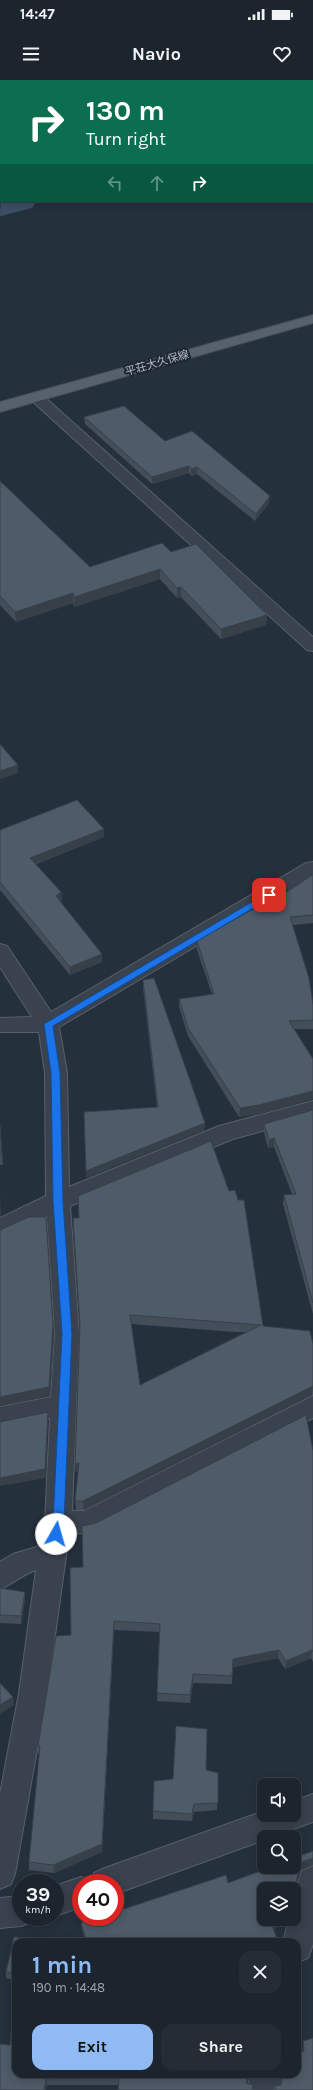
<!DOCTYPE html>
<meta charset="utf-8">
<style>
:root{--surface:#1c242e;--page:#252c36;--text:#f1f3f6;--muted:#a0a4aa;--line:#3a414a;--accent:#8fbaf3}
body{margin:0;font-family:Karla,"Noto Sans JP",sans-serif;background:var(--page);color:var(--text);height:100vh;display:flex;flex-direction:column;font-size:15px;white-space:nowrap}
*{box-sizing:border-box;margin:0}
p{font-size:13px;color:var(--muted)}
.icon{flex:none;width:22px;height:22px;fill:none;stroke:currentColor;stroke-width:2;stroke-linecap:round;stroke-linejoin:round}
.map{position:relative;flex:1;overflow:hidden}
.drawer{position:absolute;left:12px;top:1858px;width:289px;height:140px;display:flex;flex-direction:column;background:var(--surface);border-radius:12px;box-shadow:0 2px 10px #0003,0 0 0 1px var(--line)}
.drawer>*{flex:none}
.guide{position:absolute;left:0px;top:0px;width:313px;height:122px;box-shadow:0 2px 10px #0003,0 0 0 1px var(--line);background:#0b6e4f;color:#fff;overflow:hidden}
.controls{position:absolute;left:257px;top:1698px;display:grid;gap:8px}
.controls a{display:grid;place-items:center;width:44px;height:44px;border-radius:8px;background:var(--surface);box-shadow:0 2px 10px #0003,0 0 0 1px var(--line);font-size:20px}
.speed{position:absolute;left:12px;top:1794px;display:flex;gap:8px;font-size:20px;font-weight:700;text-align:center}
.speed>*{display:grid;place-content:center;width:52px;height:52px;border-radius:50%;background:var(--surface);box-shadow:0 2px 10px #0003,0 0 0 1px var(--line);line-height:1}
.speed small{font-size:10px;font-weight:400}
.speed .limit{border:6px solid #d22;background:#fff;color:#111}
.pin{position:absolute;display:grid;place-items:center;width:34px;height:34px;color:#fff;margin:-17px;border-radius:8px;box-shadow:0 2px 6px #0006}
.me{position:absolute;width:44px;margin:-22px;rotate:7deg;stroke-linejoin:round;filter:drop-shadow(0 0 3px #0008)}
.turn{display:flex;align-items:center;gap:14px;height:84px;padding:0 20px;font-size:18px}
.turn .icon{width:52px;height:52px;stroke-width:2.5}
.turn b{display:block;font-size:28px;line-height:34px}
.lanes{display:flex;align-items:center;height:38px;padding:0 20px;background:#0003;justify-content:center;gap:20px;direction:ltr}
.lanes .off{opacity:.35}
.round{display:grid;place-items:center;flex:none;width:42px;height:42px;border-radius:12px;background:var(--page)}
.headline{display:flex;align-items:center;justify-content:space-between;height:68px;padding:0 20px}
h1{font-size:24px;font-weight:700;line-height:30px;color:var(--accent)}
.cta{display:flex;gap:8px;margin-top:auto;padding:8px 20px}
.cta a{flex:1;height:46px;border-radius:12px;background:var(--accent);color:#111;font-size:16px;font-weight:700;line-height:46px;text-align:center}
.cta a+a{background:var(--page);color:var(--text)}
.status{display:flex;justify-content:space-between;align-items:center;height:28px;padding:0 20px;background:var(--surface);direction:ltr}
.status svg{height:11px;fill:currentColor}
header{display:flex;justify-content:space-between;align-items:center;height:52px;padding:0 20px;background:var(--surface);font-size:18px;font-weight:700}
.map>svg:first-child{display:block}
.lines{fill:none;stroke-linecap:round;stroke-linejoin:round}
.river{fill:#3c4f65;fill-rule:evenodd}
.minor-casing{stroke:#57606b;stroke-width:2}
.major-casing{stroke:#424b56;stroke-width:2}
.minor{fill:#39424d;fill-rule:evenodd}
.major{fill:#57616d;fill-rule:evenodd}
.wall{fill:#434e59;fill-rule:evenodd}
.shaded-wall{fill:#374049}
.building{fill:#4e5b68;stroke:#374049;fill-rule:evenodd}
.route{fill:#1a73e8;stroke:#114b97}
.labels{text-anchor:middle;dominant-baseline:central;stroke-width:4;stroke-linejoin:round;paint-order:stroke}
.far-street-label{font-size:11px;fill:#b5bdc8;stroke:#1e2732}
</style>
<div class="status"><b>14:47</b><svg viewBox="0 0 49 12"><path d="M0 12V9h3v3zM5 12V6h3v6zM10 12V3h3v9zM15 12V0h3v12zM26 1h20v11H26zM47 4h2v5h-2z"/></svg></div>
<header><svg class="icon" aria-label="menu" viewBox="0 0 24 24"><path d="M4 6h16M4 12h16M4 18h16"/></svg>Navio<svg class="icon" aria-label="heart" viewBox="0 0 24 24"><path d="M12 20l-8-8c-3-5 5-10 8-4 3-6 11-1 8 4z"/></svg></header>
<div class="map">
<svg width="313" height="2010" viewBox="0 0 313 2010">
<rect width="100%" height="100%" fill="#25303d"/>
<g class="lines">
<g class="river">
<polygon points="137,0 169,0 170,1 138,1"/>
<polygon points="312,38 313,38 312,59"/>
<polygon points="1,115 1,121 37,121 32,128 0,136"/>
</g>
<g class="minor-casing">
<g id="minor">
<polygon points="36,312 41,314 313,557 313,571 307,570 31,320 28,317 31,314"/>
<path d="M313,782v15l-254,150 8,46 2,114 150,-61 94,-25v16l-80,22 -163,67 9,128 -7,177h12l229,-115v22l-217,112 -9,3 -18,1 -22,159 -32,181 -4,10 -11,5v-95l19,-101 17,-123c-13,4 -23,14 -36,19v-27l13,-8 27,-8 5,-23 5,-105 -50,11v-22l51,-10 4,-63 -8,-118 -47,21v-19l46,-22 -1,-123 -6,-41h-39v-14l32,-1 -32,-50v-23l7,2 44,66 255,-149z"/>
<polygon points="313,1714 313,1742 271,1757 264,1757 264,1760 115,1814 115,1803 81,1803 81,1827 55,1836 55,1806 81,1797 91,1801 94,1793 105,1788 264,1731 264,1735 294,1735 294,1721"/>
<path d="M313,1786v78l-5,14 -11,4v-20h-14l6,-23h5c0,-18 1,-32 8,-48z"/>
<polygon points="21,1816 21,1837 34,1837 32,1842 21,1846 0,1848 0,1818"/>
<polygon points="251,1994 283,1994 279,2010 247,2010"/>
</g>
</g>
<g class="major-casing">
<polygon id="major" points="313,235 313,243 0,332 0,322"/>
</g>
<use href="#minor" class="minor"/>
<use href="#major" class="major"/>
</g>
<g class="wall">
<polygon points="241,0 313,0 313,5 312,5 312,1 242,1"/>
<polygon points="84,337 165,361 269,423 255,441 197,394 191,396 189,393 152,404 85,344"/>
<polygon points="0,401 90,487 171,472 267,535 266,545 221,559 181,517 177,518 160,499 74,527 73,523 16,542 0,525"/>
<polygon points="0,750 104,757 36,784 61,812 62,820 60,821 102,882 70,895 0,810"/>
<polygon points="313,795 313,843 293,845 313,925 313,949 294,949 313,979 313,1019 259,1034 239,1037 188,956 179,927 179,919 212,914 197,870 197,861 287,812"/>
<polygon points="143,900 205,1043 204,1050 86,1098 84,1032 157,1027 143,908"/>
<polygon points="313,1030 313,1234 283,1124 284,1115 292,1114 274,1067 268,1068 264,1052 264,1044"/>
<polygon points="0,1044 3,1085 0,1085"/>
<path d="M73,1146l190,100 50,18v51h-1l-228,115h-8l-1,-9 3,-30 -3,1v-8l5,-136zM131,1244l104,8h11l-106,53z"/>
<polygon points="313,1371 313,1582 311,1578 285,1589 278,1578 233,1587 232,1604 193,1603 190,1623 157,1621 160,1552 114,1550 102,1772 54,1793 29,1790 29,1782 39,1674 38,1674 38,1666 71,1555 83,1487 96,1443"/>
<polygon points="0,1508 25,1512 25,1520 21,1544 0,1543"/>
<polygon points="206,1690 218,1693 217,1730 194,1732 192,1741 153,1739 153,1731 173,1699"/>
<polygon points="313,1785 301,1790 298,1796 294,1812 264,1809 286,1844 274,1849 278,1862 86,1862 82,1850 81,1843 228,1803"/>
<polygon points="16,1862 16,1901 6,1898 6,1892"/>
<polygon points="303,1961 313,2010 273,2010 274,2006 281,2005 303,1971"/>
<polygon points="16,1994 249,1994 247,2003 253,2005 253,2010 118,2010 119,2005 47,2005 46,2010 0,2010"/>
</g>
<g class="shaded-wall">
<polygon points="311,0 313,0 313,5 312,5 312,1 307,1"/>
<polygon points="189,386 189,393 152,404 152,397"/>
<polygon points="197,387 197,394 191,396 191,389"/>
<polygon points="270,416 269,423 255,441 256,434"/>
<polygon points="160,489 160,499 74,527 74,517"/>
<polygon points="181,507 181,517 177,518 177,508"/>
<polygon points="73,513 73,523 16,542 15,532"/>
<polygon points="267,535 266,545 221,559 221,549"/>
<polygon points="18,685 18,693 0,699 0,691"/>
<polygon points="104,749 104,757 31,785 30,778"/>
<polygon points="61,812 62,820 56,824 56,816"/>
<polygon points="102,874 102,882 70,895 70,887"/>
<polygon points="313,1011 313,1019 259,1034 239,1037 240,1028"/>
<polygon points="205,1043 204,1050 86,1098 86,1091"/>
<polygon points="274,1058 274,1067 268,1068 269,1060"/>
<polygon points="0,1112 1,1136 0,1137"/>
<polygon points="53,1245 54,1254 50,1316 0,1326 0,1317"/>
<polygon points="313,1306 312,1315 84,1430 83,1421"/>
<polygon points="48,1332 48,1340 46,1398 0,1406 0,1398"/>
<polygon points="79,1383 80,1391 75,1392 75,1384"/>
<polygon points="25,1512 25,1520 21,1544 21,1536"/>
<polygon points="114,1541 114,1550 102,1772 54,1793 53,1785"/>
<polygon points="279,1570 278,1578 232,1587 233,1579"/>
<polygon points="312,1570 311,1578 285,1589 286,1581"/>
<polygon points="193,1594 193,1603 190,1623 190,1615"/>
<polygon points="13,1617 14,1625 0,1634 0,1625"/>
<polygon points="194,1724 194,1732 192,1741 192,1734"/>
<polygon points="313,1778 313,1785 301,1790 298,1796 294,1814 295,1807 299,1789 302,1782"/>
<polygon points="282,1839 288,1839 286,1844 271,1850 271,1843"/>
<polygon points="248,1994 249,1994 246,2010 246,2003"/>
<polygon points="46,1999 47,2005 46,2010 44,2010"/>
</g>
<g class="building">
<polygon points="250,0 311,0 307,1 252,1"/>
<polygon points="124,326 165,361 192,351 270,416 256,434 197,387 191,389 189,386 152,397 84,337"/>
<polygon points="0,401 90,487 162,463 171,472 196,464 267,535 221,549 181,507 177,508 160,489 74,517 73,513 15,532 0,516"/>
<polygon points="0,664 18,685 0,691"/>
<polygon points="77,720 104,749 30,778 61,812 56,816 102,874 70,887 0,802 0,750"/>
<polygon points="312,795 313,795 313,835 290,837 309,898 313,925 313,940 289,941 313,979 313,1011 259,1025 240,1028 188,948 179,919 214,914 197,861 283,812 287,812"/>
<polygon points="154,898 205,1043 86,1091 84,1032 158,1027 143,900"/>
<polygon points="313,1030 313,1223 284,1115 296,1114 274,1058 269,1060 264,1044"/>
<polygon points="0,1046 2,1076 0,1076"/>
<path d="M211,1061l18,50 6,-1 3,10h6l19,126 47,5 3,13v42l-230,115h-8l4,-38 -4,1 5,-139 -7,-107h6l-1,-22zM130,1235l131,10 -121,60z"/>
<polygon points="29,1137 46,1137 53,1245 49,1307 0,1317 0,1150"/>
<polygon points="48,1332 45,1389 0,1398 0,1342"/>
<polygon points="306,1335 313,1371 313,1572 312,1570 286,1581 279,1570 233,1579 232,1596 193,1594 190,1615 157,1613 160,1544 114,1541 102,1764 53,1785 29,1782 40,1666 38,1666 56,1556 71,1555 70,1488 83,1487 82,1446 96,1443"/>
<polygon points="0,1508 25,1512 21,1536 0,1535"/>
<polygon points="0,1603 13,1617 0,1625"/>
<polygon points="176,1646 207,1649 206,1690 218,1693 218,1723 194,1724 192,1734 153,1731 154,1701 173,1699"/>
<polygon points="313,1771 313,1778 302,1782 299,1789 295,1807 294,1819 294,1809 264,1809 264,1839 282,1839 271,1843 278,1861 275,1862 87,1862 81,1843 100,1837 115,1837 115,1832 226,1795 228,1803 271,1787 294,1787 294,1778"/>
<polygon points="14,1857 60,1862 16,1862 16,1894 6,1892"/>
<polygon points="16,1902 16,1994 248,1994 246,2003 253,2005 252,2010 118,2010 119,1998 46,1999 44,2010 0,2010 0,1964 10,1965"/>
<polygon points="313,1958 313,2010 276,2010 274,2006 281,2005 283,1994 297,1994 297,1973 304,1971 303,1961"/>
</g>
<polygon class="route" points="269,812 273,815 272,817 53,946 60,993 63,1121 72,1254 64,1443 60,1457 52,1457 51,1454 53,1443 62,1254 53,1121 51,993 44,944"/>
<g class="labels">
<g class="far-street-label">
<text transform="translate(157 283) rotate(-16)">平荘大久保線</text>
</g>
</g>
</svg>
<div class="controls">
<a><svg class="icon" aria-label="sound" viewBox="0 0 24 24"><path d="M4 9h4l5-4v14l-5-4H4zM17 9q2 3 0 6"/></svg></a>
<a><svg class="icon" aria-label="search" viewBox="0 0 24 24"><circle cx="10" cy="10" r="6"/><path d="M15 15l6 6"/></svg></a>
<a><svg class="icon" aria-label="layers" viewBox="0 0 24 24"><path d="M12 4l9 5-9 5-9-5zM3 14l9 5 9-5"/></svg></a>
</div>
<div class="speed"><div>39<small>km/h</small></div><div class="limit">40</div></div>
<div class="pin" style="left:269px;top:815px;background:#d93025"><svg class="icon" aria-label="arrive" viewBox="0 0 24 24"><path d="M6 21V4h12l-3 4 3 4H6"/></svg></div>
<svg class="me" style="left:56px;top:1454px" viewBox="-20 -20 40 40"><circle r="19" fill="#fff"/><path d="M0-13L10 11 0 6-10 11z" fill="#1a73e8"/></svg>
<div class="guide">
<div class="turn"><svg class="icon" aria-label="right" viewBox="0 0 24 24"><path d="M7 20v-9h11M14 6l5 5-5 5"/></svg><div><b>130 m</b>Turn right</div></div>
<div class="lanes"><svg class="icon off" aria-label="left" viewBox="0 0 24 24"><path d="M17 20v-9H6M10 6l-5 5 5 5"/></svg><svg class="icon off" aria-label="ahead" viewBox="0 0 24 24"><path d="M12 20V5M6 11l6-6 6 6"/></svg><svg class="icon" aria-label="right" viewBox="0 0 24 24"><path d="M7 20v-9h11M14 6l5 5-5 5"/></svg></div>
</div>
<section class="drawer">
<div class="headline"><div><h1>1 min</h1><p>190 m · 14:48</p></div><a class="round"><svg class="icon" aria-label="close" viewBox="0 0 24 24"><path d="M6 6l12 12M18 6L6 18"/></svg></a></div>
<div class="cta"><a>Exit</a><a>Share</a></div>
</section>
</div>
